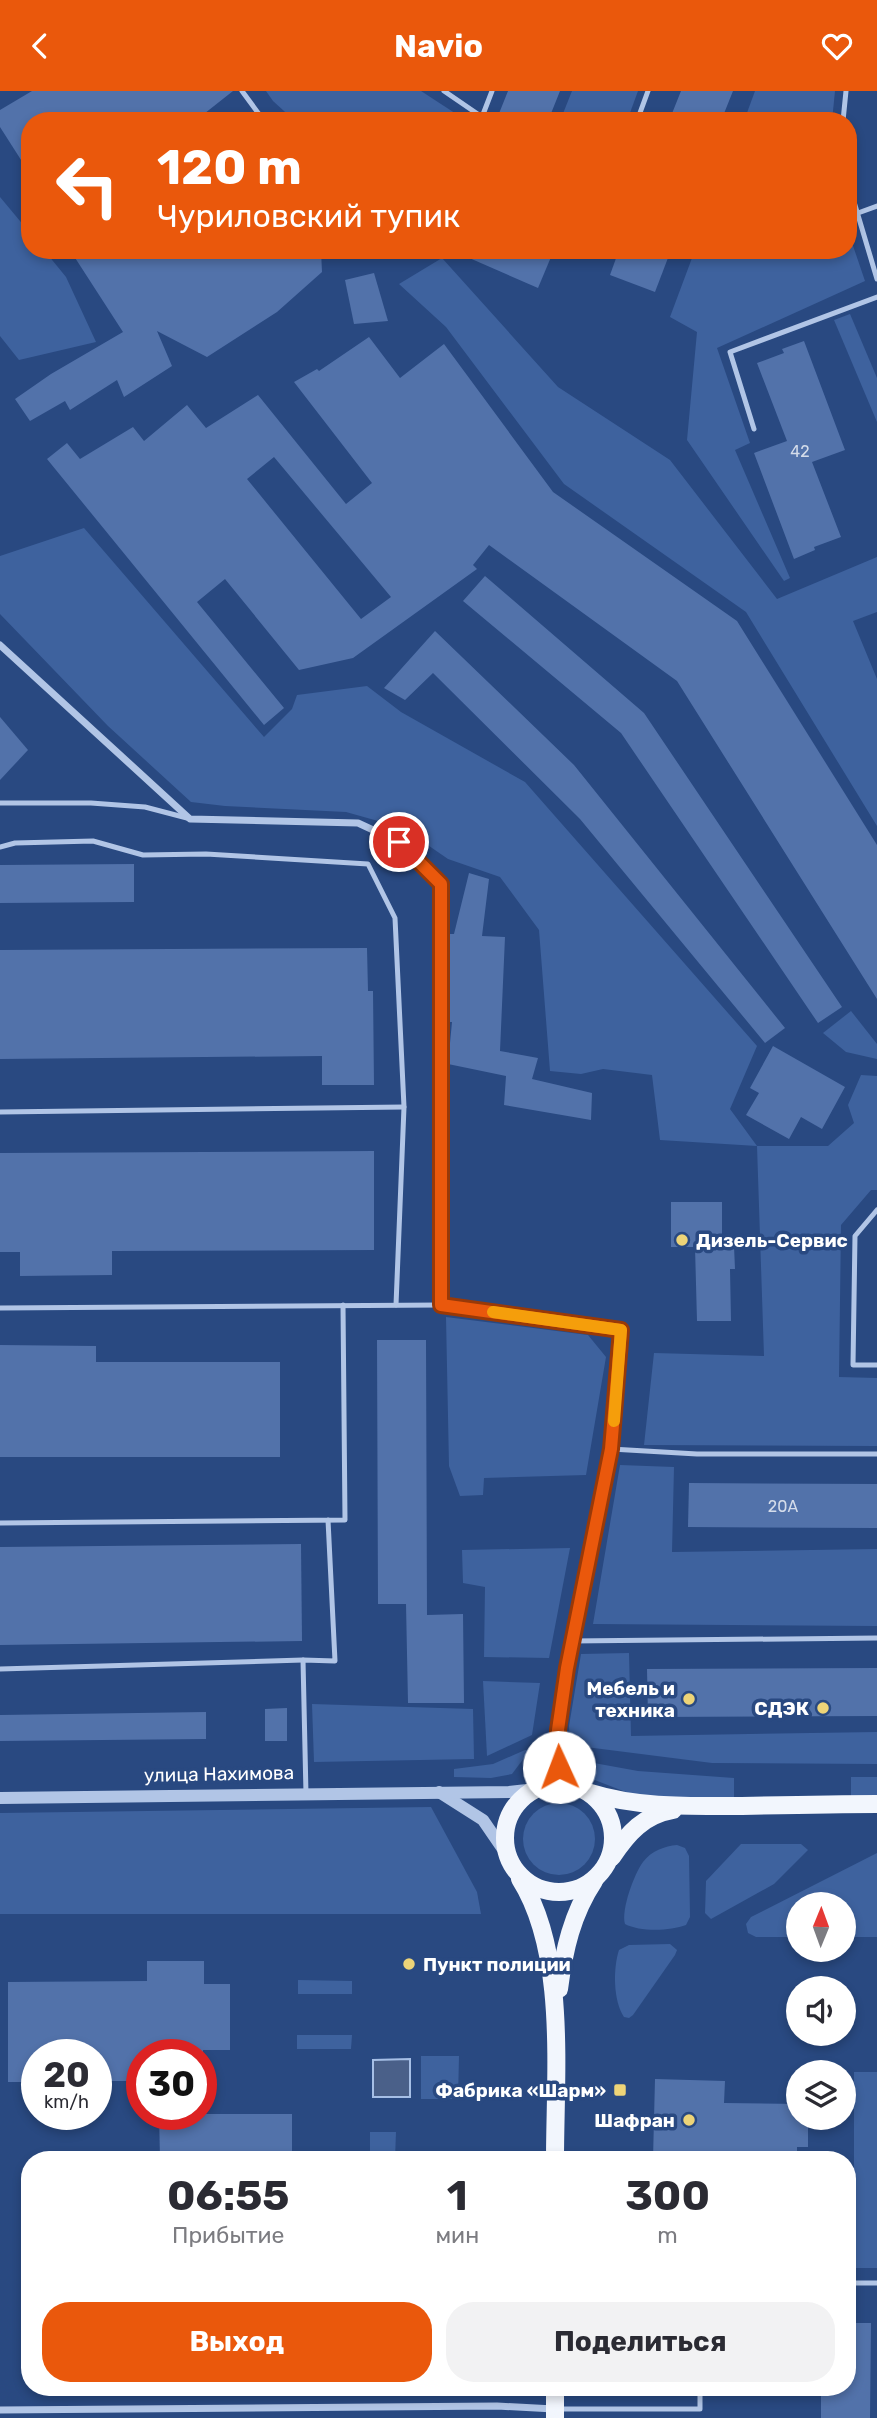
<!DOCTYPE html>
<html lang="ru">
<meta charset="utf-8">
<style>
:root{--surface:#fff;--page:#f2f2f3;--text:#2b2b33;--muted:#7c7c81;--accent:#ea580c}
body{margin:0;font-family:Rubik,sans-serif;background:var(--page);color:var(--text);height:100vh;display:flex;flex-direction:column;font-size:26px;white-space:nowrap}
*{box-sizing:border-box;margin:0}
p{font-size:23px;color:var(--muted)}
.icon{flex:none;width:38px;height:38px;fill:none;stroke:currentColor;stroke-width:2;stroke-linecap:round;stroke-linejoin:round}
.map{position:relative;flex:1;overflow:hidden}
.details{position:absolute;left:21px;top:2060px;width:835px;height:245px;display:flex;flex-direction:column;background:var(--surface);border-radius:28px;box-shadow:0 4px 10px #0003}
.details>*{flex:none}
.top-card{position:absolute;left:21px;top:21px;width:836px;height:147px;border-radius:28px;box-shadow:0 4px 10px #0003;background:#ea580c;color:#fff;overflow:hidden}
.needle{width:46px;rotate:1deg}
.buttons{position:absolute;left:786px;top:1801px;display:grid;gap:14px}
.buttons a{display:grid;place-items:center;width:70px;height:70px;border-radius:50%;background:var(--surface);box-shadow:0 4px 10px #0003;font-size:35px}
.speed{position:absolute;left:21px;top:1948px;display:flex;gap:14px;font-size:35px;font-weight:700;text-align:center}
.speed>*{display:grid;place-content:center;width:91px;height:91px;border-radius:50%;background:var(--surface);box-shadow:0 4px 10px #0003;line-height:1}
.speed small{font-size:18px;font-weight:400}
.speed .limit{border:10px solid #d22;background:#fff;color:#111}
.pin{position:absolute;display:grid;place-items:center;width:60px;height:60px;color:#fff;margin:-30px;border:4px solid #fff;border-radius:50%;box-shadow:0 2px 7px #0007}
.me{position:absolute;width:77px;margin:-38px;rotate:358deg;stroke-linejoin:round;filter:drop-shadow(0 0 5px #0008)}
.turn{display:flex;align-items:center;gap:24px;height:147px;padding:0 21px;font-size:32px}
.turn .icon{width:91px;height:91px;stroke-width:2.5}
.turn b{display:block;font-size:49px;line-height:60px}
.eta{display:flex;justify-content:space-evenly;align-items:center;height:119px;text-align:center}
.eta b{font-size:42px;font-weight:700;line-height:49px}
.button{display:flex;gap:14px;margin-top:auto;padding:14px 21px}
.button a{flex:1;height:80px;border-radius:28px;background:var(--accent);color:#fff;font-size:28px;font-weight:700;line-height:80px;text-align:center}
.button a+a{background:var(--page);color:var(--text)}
header{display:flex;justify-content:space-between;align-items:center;height:91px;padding:0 21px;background:var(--accent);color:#fff;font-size:32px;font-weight:700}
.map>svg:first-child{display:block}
.green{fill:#3e629e}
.water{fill:#4a6089;stroke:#a6bfe6;stroke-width:2}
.building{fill:#5272aa;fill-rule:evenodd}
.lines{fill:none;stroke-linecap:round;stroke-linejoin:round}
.service{stroke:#b1c5e6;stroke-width:5}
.minor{stroke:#b1c5e6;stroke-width:7}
.tertiary{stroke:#b1c5e6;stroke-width:12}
.primary{stroke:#f2f6fd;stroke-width:18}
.route-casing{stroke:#983908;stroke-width:18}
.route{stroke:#ea580c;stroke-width:12}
.slow{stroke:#f59e0b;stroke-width:12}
.poi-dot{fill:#edd478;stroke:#294981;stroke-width:2.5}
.labels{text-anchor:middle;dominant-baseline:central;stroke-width:7;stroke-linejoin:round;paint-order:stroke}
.number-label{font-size:16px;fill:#d4dcea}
.poi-label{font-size:19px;font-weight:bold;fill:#fff;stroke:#294981;text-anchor:end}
.street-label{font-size:19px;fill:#fff;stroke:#294981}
</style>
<header><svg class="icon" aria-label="back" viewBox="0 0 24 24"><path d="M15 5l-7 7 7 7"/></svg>Navio<svg class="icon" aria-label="heart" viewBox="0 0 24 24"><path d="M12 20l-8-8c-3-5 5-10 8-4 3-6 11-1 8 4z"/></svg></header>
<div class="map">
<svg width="877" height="2327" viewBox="0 0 877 2327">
<rect width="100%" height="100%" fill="#294981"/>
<g class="green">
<polygon points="266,0 421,0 467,30 295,30 273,10"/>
<polygon points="572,0 638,0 627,30 560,30"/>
<polygon points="755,0 835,0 832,30 744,30"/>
<polygon points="0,106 30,142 30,159 44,159 66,186 96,251 19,269 0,245"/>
<polygon points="849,143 865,190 717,257 750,352 735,359 790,487 784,490 687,349 697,241 670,226 695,159 849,159"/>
<polygon points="442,167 558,296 670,369 777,508 877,466 877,521 853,530 877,588 877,735 746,521 564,393 446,236 399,193"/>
<polygon points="850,223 877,287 877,331 834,229"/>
<polygon points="84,437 264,646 292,618 297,604 367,595 401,621 525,691 757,955 730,1018 757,1055 828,1055 854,1032 848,1014 861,984 877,985 877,1099 871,1099 841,1134 839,1286 877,1287 877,1355 644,1354 654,1262 764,1265 757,1055 660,1049 652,984 603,978 581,983 550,980 539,839 500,786 448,768 403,737 346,721 225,715 191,711 108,635 0,523 0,465"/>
<polygon points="851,920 877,953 877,968 846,961 823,942"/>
<polygon points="446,1226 588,1244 606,1266 586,1384 484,1387 483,1404 460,1405 449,1375"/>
<polygon points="620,1374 674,1376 672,1461 877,1458 877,1535 593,1533"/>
<polygon points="570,1457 549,1567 484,1566 485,1496 463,1492 462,1459"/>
<polygon points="629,1562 631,1645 877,1641 877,1673 712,1672 570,1654 569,1635 581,1563"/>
<polygon points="483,1590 540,1592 532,1644 487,1665"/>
<polygon points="312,1613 473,1618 474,1668 314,1671"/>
<polygon points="525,1659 530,1659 512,1683 491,1687 454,1686 454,1678 493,1673"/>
<polygon points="572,1668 638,1680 734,1687 734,1710 636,1705 587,1686"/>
<rect x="851" y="1686" width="26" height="23"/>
<circle cx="559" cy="1748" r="36"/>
<polygon points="431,1716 477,1801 481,1823 0,1823 0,1722"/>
<polygon points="741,1753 801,1753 808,1759 774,1793 711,1828 705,1822 706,1790"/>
<path d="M677,1754l8,3 4,8 1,61 -4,8c-16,6 -46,7 -61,-1 -4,-14 9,-50 18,-62 8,-11 22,-16 34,-17z"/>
<polygon points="877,1762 877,1846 844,1846 844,1813 798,1813 798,1846 756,1846 748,1842 746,1833 751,1826"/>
<path d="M670,1853l7,6 -2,5 -42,60 -4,3 -5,-1c-11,-16 -11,-49 -5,-67l10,-5z"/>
<polygon points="298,1889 352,1890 352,1903 298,1903"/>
<polygon points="297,1944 352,1944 351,1958 297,1958"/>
<polygon points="421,1965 459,1965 458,2008 421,2008"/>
<rect x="854" y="1981" width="23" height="196"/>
<polygon points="370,2041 396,2041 395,2068 370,2068"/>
</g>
<polygon class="water" points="410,1968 410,2006 373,2006 373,1969"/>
<g class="building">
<polygon points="32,0 233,0 195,30 30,30 30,83 0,36 0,19"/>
<polygon points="508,0 560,0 548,30 496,30"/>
<polygon points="681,0 733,0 721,30 669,30"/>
<polygon points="70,159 321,159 322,181 277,221 207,266 157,240 172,275 124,306 117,289 70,319 65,310 30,330 15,308 51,283 123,241"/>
<polygon points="451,159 533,159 551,166 538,197"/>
<polygon points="619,159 671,159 655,201 610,184"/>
<polygon points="374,182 388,230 354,233 345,189"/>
<path d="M369,246l31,41 44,-34 109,148 184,129 140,224v154l-200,-318 -188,-136 -16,20 4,4 -124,89 -54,12 -74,-91 -28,23 87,106 -20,17 -217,-266 20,-16 13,16 53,-32 11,14 43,-36 19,23 52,-33 88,109 26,-21 -78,-101 23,-13 2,2zM274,366l117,140 -30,22 -114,-140z"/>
<polygon points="804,250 845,359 812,371 841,446 814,456 815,459 794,468 754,362 787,350 757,272 784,262 782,258"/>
<polygon points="485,485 644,622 842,916 818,932 621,642 463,510"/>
<polygon points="435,540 574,674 785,937 765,952 580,728 433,582 405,609 384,597"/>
<polygon points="0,626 28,659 0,689"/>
<polygon points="134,773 134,811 0,812 0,774"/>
<polygon points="469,782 489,788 482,845 505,846 500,960 538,967 532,988 592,1002 591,1029 504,1014 506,985 448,973 452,931 448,931 449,843 454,843"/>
<polygon points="367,857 368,900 373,900 374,994 322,994 322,965 0,968 0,859"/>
<polygon points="773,955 845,996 822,1038 801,1026 789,1048 746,1024 759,1002 750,997"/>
<polygon points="374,1060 374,1159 112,1160 112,1184 20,1185 20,1161 0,1161 0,1062"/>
<polygon points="671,1111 722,1111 722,1156 734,1155 735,1178 730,1178 731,1230 697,1230 695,1156 671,1156"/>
<polygon points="377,1249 426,1249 427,1524 463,1523 464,1612 408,1612 406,1513 378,1513"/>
<polygon points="0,1254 96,1255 96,1271 280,1271 280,1366 0,1366"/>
<polygon points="689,1392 877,1393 877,1437 688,1436"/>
<polygon points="301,1453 302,1550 0,1554 0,1456"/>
<polygon points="877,1577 877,1625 648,1626 647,1578"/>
<polygon points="287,1617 287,1650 265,1650 265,1618"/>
<polygon points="206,1621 206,1648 0,1650 0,1624"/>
<polygon points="147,1870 204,1870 204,1893 230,1893 230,1959 203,1959 203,1964 142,1964 142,1990 96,1990 96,1964 37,1964 37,1991 8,1991 8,1891 147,1890"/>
<polygon points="655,1988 725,1990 724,2012 798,2013 798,2026 808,2026 808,2056 797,2056 797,2068 653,2068"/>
<polygon points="159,2023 292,2023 292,2068 160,2068"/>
<polygon points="847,2232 871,2232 870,2327 821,2327 821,2296 847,2296"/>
</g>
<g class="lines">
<g class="service">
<polyline points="242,0 264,30"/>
<polyline points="444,0 482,26 492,0"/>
<polyline points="637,30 648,0"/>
<polyline points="843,30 846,0"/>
<polyline points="849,94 877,188"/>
<polyline points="858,122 877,115"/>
<polyline points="754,338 730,261 877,206"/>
<polyline points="0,712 91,712 145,716 187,727"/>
<polyline points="0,756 15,752 93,750 143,764 206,763 368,773 395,827 404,1016 396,1214"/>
<polyline points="0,1021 404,1016"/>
<polyline points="877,1119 855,1145 853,1274 877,1274"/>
<polyline points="0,1217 441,1214"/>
<polyline points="611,1358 697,1363 877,1363"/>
<polyline points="0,1432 345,1429 343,1214"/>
<polyline points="572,1550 877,1547"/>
<polyline points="0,1578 303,1569"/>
<polyline points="306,1703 303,1569 335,1570 328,1429"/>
<polyline points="847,2192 877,2192"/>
<polyline points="557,2318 700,2318 700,2296"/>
</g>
<g class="minor">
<polyline points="0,554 190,728 358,732 399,751 441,793 441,1214 621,1239 611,1358 572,1550 561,1615 557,1660 561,1693"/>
<polyline points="0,2319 497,2315 554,2318"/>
</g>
<g class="tertiary">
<polyline points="439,1701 483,1729 507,1764"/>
<polyline points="0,1707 509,1701 536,1698"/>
</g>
<g class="primary">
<circle cx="559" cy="1747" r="54"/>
<path d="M591,1702c48,15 101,13 151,13 45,-1 90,-2 135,-2"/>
<path d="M612,1766c16,-24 32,-42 61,-47"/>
<path d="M520,1788c47,74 35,195 35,280"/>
<path d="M559,1898c5,-39 13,-75 35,-108"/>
<polyline points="555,2327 555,2296"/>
</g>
</g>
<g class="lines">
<g class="route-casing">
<polyline id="route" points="399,751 441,793 441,1214 621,1239 611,1358 567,1577 558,1639 559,1676"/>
</g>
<use href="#route" class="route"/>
<polyline class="slow" points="493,1221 621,1239 614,1330"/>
</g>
<g class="poi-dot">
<circle cx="682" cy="1149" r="7"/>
<circle cx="689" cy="1608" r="7"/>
<circle cx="823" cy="1617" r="7"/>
<circle cx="409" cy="1873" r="7"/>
<rect x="613" y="1992" width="14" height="14" rx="3.5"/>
<circle cx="689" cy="2029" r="7"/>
</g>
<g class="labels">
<g class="number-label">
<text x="800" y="360">42</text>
<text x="783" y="1415">20А</text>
</g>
<g class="poi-label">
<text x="696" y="1149" text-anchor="start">Дизель-Сервис</text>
<text x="675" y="1597">Мебель и<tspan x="675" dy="22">техника</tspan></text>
<text x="809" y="1617">СДЭК</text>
<text x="423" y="1873" text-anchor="start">Пункт полиции</text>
<text x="606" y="1999">Фабрика «Шарм»</text>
<text x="675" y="2029">Шафран</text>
</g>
<g class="street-label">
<text transform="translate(219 1683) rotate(-1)">улица Нахимова</text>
</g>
</g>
</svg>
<div class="buttons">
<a><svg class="needle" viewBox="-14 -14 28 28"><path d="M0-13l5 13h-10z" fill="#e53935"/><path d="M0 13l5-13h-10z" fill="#7c7c81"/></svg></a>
<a><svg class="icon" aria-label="sound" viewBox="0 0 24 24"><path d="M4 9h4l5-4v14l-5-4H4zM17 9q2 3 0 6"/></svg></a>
<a><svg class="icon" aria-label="layers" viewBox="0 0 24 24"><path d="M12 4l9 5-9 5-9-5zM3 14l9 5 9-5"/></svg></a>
</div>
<div class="speed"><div>20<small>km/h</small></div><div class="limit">30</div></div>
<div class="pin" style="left:399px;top:751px;background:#d93025"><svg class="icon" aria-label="arrive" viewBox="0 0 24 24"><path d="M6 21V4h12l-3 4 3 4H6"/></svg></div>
<svg class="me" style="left:559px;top:1676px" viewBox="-20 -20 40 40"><circle r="19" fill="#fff"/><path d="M0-13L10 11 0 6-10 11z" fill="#ea580c"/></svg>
<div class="top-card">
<div class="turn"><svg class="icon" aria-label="left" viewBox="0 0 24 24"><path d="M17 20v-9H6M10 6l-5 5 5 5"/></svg><div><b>120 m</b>Чуриловский тупик</div></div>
</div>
<section class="details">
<div class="eta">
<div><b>06:55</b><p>Прибытие</p></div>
<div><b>1</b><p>мин</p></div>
<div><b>300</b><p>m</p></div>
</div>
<div class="button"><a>Выход</a><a>Поделиться</a></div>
</section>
</div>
